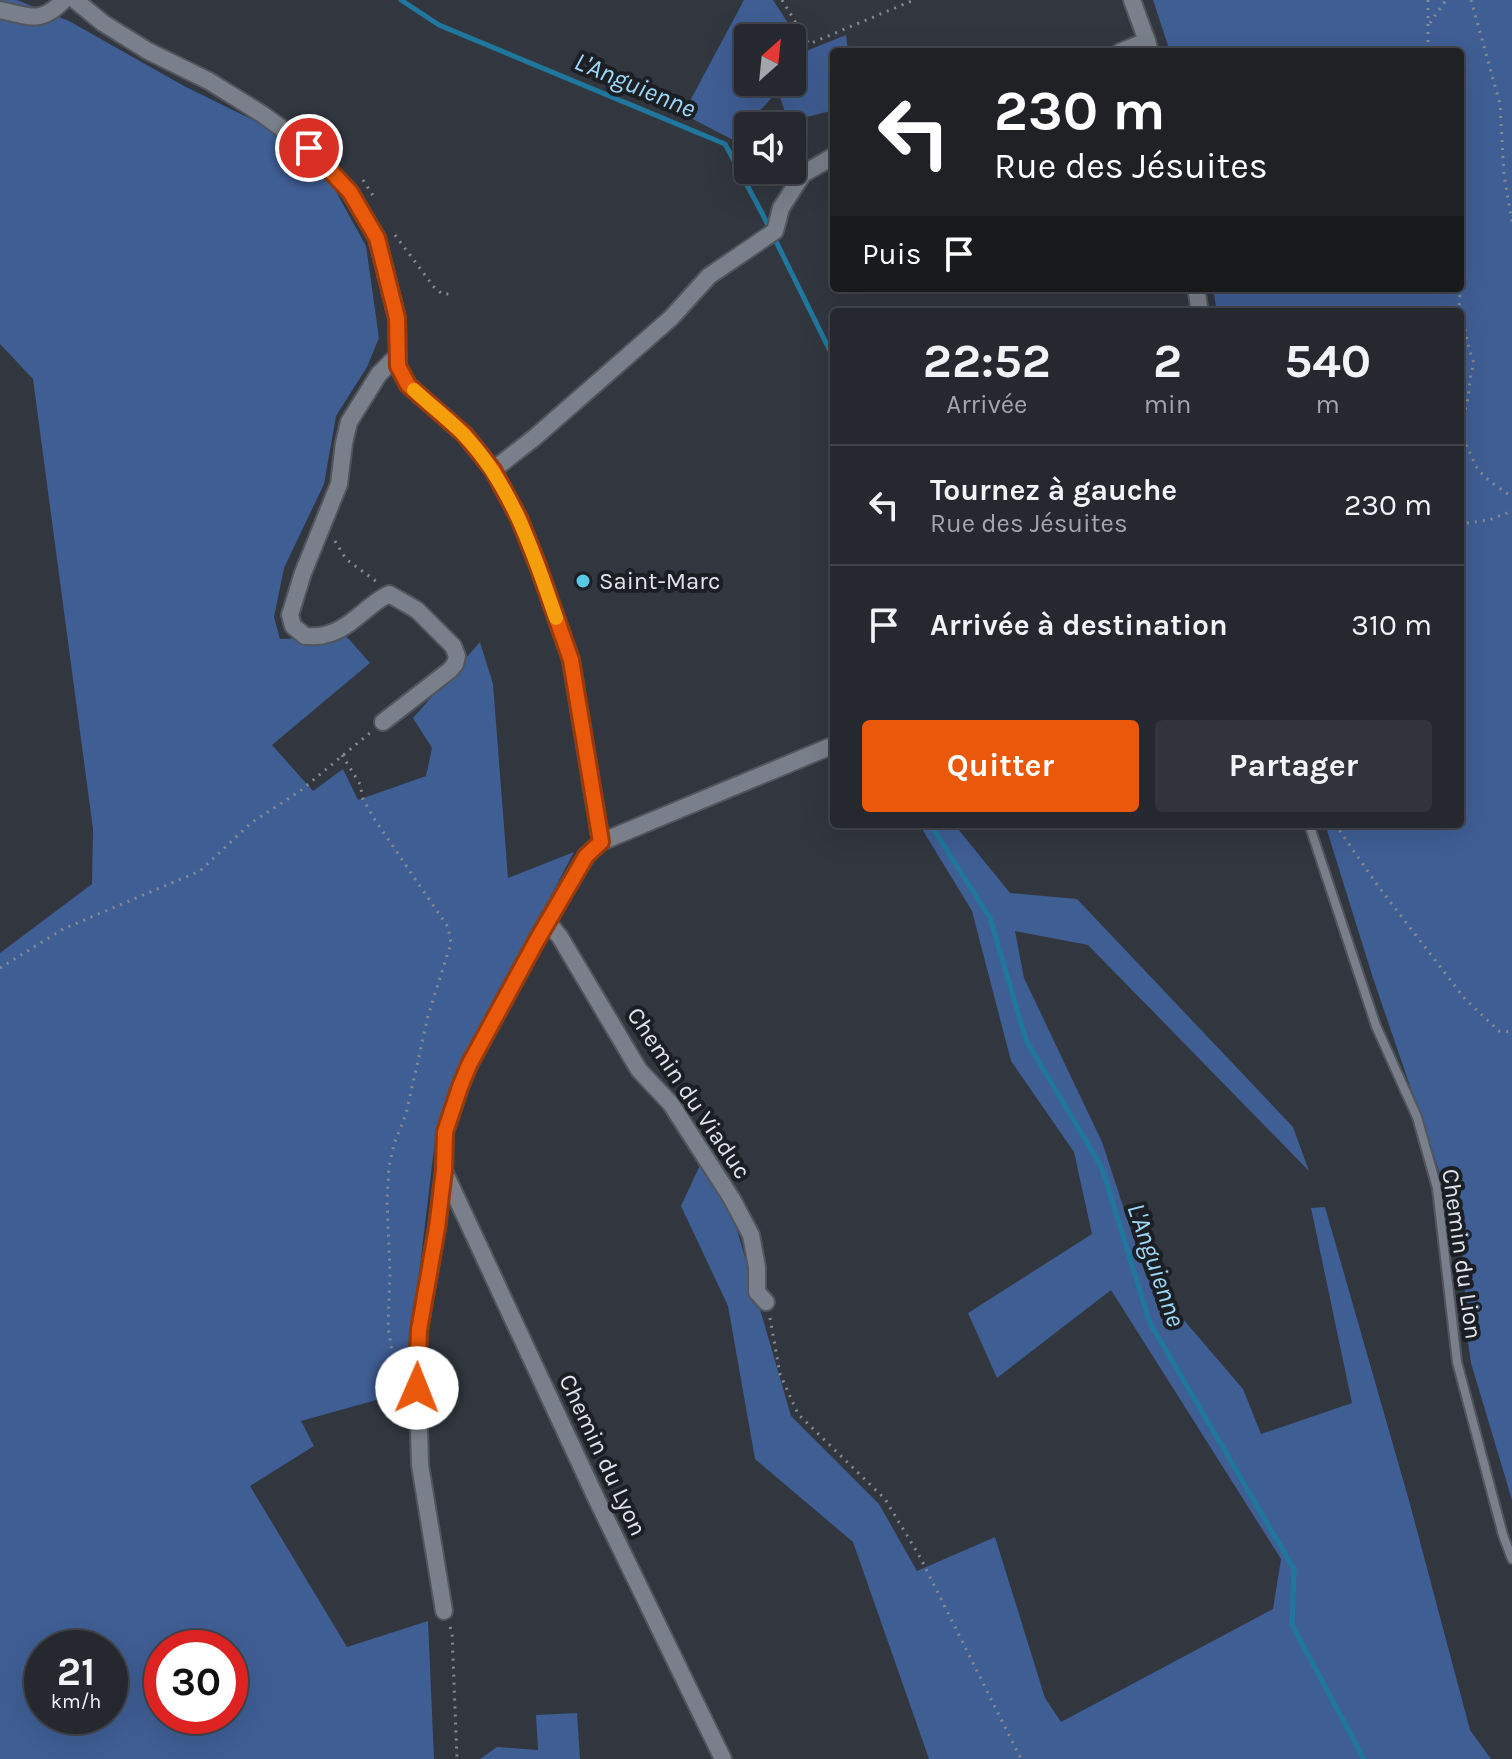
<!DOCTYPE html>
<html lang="fr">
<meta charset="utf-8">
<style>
:root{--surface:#25282f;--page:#31343b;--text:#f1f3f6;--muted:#a3a6aa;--line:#42444b;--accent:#ea580c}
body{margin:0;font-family:Karla,sans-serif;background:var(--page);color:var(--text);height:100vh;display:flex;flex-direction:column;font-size:30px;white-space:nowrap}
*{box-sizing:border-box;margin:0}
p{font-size:26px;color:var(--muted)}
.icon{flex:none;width:44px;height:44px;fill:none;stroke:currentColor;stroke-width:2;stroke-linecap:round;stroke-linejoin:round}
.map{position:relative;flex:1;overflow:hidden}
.side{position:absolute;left:830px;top:308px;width:634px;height:520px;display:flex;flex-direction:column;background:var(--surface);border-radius:8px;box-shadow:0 8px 32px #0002,0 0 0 2px var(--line)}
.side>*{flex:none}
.top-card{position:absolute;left:830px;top:48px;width:634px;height:244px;border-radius:8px;box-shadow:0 8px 32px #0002,0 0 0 2px var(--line);background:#202124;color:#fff;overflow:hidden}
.needle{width:52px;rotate:27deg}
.tools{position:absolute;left:734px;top:24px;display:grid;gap:16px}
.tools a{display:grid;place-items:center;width:72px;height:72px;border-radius:8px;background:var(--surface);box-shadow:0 8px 32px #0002,0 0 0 2px var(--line);font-size:40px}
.speed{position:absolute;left:24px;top:1630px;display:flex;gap:16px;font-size:40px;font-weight:700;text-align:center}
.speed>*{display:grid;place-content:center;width:104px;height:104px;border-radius:50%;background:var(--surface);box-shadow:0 8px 32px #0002,0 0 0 2px var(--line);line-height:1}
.speed small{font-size:20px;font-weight:400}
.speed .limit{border:12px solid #d22;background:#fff;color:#111}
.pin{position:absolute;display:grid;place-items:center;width:68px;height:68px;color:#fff;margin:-34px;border:4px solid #fff;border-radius:50%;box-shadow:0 2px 8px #0007}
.me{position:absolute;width:88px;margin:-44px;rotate:1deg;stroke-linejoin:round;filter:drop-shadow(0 0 6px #0008)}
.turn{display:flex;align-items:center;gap:28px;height:168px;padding:0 32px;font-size:36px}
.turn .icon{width:104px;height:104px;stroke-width:2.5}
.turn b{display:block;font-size:56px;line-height:68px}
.then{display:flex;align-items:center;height:76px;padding:0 32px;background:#0003;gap:16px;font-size:30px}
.eta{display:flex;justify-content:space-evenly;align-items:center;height:136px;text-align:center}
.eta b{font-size:48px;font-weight:700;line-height:56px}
.action{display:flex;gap:16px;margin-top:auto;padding:16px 32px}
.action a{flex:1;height:92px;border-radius:8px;background:var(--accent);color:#fff;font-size:32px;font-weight:700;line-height:92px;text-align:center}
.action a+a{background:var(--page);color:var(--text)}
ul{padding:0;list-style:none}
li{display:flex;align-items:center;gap:24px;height:120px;padding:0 32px;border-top:2px solid var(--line)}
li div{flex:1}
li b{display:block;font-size:30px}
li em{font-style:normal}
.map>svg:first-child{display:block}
.green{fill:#3f5e94;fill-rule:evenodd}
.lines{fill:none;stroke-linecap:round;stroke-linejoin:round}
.stream{stroke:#20779d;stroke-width:5}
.lane-casing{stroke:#51555d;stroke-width:12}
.street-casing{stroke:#51555d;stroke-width:20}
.path{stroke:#868a92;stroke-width:3;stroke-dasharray:2 6;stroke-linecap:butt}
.lane{stroke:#7a808b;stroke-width:8}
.street{stroke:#7a808b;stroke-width:16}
.route-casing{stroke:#983908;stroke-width:20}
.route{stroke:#ea580c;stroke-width:14}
.slow{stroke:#f59e0b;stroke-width:14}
.poi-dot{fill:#59c8e5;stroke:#1b1e22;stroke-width:3}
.labels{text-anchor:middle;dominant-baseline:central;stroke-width:8;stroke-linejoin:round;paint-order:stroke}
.poi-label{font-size:24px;fill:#e1e4ea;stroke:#1b1e22;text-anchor:start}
.street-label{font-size:24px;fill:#e1e4ea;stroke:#1b1e22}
.water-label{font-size:26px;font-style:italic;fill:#9ddafa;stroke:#1b1e22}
</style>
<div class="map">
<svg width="1512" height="1759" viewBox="0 0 1512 1759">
<rect width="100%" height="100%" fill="#31363f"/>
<g class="green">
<path d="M0,0h17l52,21 115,65 81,40 69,62 32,58 13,92 -12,29 -31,49 -12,68 -40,84 -10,49 6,22 66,-3 24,27 -98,82 41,46 30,-22 15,31 68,-24 6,-28 -19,-30 67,-76 13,42 15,194 66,-26 -118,223 -20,57 -31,260 -104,29 13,25 -64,40 97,161 81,-26 6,138h-434v-806l92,-69 1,-55 -60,-450 -33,-35zM42,1648h68v68h-68zM162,1648h68v68h-68z"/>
<path d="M744,0h29l33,51 40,-16 2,17h-14v58l-46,12 -10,-31 -45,49 -50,-26zM748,38h44v44h-44z"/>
<polygon points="1153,0 1512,0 1512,1500 1471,1363 1468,1342 1461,1235 1373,978 1325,824 1460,824 1460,312 1217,312 1213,288 1460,288 1460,52 1170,52"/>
<polygon points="919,824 954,824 1010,893 1077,899 1293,1127 1309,1171 1088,945 1015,931 1024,978 1102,1142 1146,1276 1243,1389 1261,1434 1352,1403 1311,1208 1325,1207 1410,1504 1470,1730 1491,1759 929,1759 853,1542 755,1459 728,1306 681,1206 701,1163 731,1209 791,1416 879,1504 917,1571 995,1537 1045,1698 1061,1722 1273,1609 1281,1559 1111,1290 997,1378 968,1313 1092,1234 1074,1152 1011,1061 972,911"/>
<polygon points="577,1713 580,1759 480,1759 497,1747 538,1750 536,1715"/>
</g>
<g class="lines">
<g class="stream">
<polyline points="401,0 439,25 725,144 762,213 834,359"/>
<polyline points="930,824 990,918 1026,1040 1102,1168 1150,1323 1294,1569 1292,1625 1364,1759"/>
</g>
<g class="lane-casing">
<polyline id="lane" points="1309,824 1376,1026 1417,1117 1437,1188 1457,1362 1503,1535 1512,1559"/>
</g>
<g class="street-casing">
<g id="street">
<polyline points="75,0 103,23 148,51 209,81 262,114 309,148 350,192 377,238 397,318 398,366 408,385 465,435 493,470 519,518 538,566 571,660 601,842"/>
<polyline points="1132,0 1147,41 1150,52"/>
<path d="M0,10c30,6 40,15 64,-10"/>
<polyline points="1120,52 1147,41"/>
<polyline points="1196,288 1200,312"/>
<polyline points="493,470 534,438 671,318 709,276 775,231 781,208 803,174 834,156"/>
<path d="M383,722l67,-52 5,-6 2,-8 -4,-10 -36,-36 -28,-16c-23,11 -39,36 -65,41 -6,2 -13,1 -19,1l-12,-10 -3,-11 13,-42 36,-89 5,-41 5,-21 30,-48 19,-19"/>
<polyline points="547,921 560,937 639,1070 671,1104 732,1199 751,1235 757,1267 757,1292 766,1302"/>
<polyline points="444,1171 597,1500 723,1759"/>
<polyline points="444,1611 420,1465 417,1355 419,1330 437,1228 444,1170 445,1132 460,1087 469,1065 547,921 586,856 601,842 834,745"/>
</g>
</g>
<g class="path">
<polyline points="782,0 809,44 914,0"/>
<polyline points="1428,0 1428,52"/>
<polyline points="1471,0 1500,104 1504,175 1512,222"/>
<polyline points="1430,23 1446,0"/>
<polyline points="363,180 374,197"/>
<polyline points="395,235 434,287 442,294 450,294"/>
<polyline points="1457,288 1460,293 1459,312"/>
<path d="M1460,314c7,16 7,33 14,49 -5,14 -4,26 -7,40 -3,12 -6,21 -7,33 9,12 10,18 16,30 8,13 24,22 36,31"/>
<polyline points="1460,527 1467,523 1489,520 1512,511"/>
<polyline points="335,541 346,559 377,582"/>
<polyline points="342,755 360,784 363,799 375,820 448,927 451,943 428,1016 406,1114 394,1144 389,1167 387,1201 390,1274 388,1327 394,1364 401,1387"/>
<polyline points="1335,824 1378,886 1465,999 1499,1031 1512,1032"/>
<polyline points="0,968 63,929 200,871 251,823 300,791 371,732"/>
<polyline points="770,1318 780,1374 798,1414 885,1499 920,1557 1021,1759"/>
<polyline points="450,1627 452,1632 457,1759"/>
</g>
<use href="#lane" class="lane"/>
<use href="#street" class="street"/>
</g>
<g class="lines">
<g class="route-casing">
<polyline id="route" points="309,148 350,192 377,238 397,318 398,366 408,385 465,435 493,470 519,518 538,566 571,660 601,842 586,856 537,940 469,1065 460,1087 445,1132 444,1170 437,1228 419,1330 417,1388"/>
</g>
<use href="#route" class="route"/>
<path class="slow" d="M414,390c17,16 36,30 51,46 47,50 69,118 91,182"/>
</g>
<circle class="poi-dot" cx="583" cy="581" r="8"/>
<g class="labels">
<g class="poi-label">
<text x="599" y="581">Saint-Marc</text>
</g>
<g class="street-label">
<text transform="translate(689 1093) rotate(56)">Chemin du Viaduc</text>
<text transform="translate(1462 1254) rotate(82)">Chemin du Lion</text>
<text transform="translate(603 1455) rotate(65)">Chemin du Lyon</text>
</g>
<g class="water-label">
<text transform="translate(635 85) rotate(23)">L'Anguienne</text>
<text transform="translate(1156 1265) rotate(71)">L'Anguienne</text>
</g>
</g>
</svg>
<div class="tools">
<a><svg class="needle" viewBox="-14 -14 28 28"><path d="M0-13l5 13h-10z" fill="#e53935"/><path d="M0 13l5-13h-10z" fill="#a3a6aa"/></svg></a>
<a><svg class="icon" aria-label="sound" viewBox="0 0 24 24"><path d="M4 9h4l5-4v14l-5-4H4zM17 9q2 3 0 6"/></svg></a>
</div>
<div class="speed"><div>21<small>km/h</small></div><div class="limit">30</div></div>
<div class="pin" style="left:309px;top:148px;background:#d93025"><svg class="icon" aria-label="arrive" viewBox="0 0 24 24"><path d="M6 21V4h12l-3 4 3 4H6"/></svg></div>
<svg class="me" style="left:417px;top:1388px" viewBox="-20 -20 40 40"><circle r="19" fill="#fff"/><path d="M0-13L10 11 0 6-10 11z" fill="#ea580c"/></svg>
<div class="top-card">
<div class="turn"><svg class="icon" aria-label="left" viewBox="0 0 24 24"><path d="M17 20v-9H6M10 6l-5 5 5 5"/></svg><div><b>230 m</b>Rue des Jésuites</div></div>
<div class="then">Puis<svg class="icon" aria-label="arrive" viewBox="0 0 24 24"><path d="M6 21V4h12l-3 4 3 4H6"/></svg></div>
</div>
<section class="side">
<div class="eta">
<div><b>22:52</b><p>Arrivée</p></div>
<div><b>2</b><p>min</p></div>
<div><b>540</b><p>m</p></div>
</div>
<ul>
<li><svg class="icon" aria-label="left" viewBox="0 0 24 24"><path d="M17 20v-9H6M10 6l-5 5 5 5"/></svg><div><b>Tournez à gauche</b><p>Rue des Jésuites</p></div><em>230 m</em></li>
<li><svg class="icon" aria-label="arrive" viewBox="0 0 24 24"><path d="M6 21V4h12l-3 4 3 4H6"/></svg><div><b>Arrivée à destination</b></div><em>310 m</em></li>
</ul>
<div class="action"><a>Quitter</a><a>Partager</a></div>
</section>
</div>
